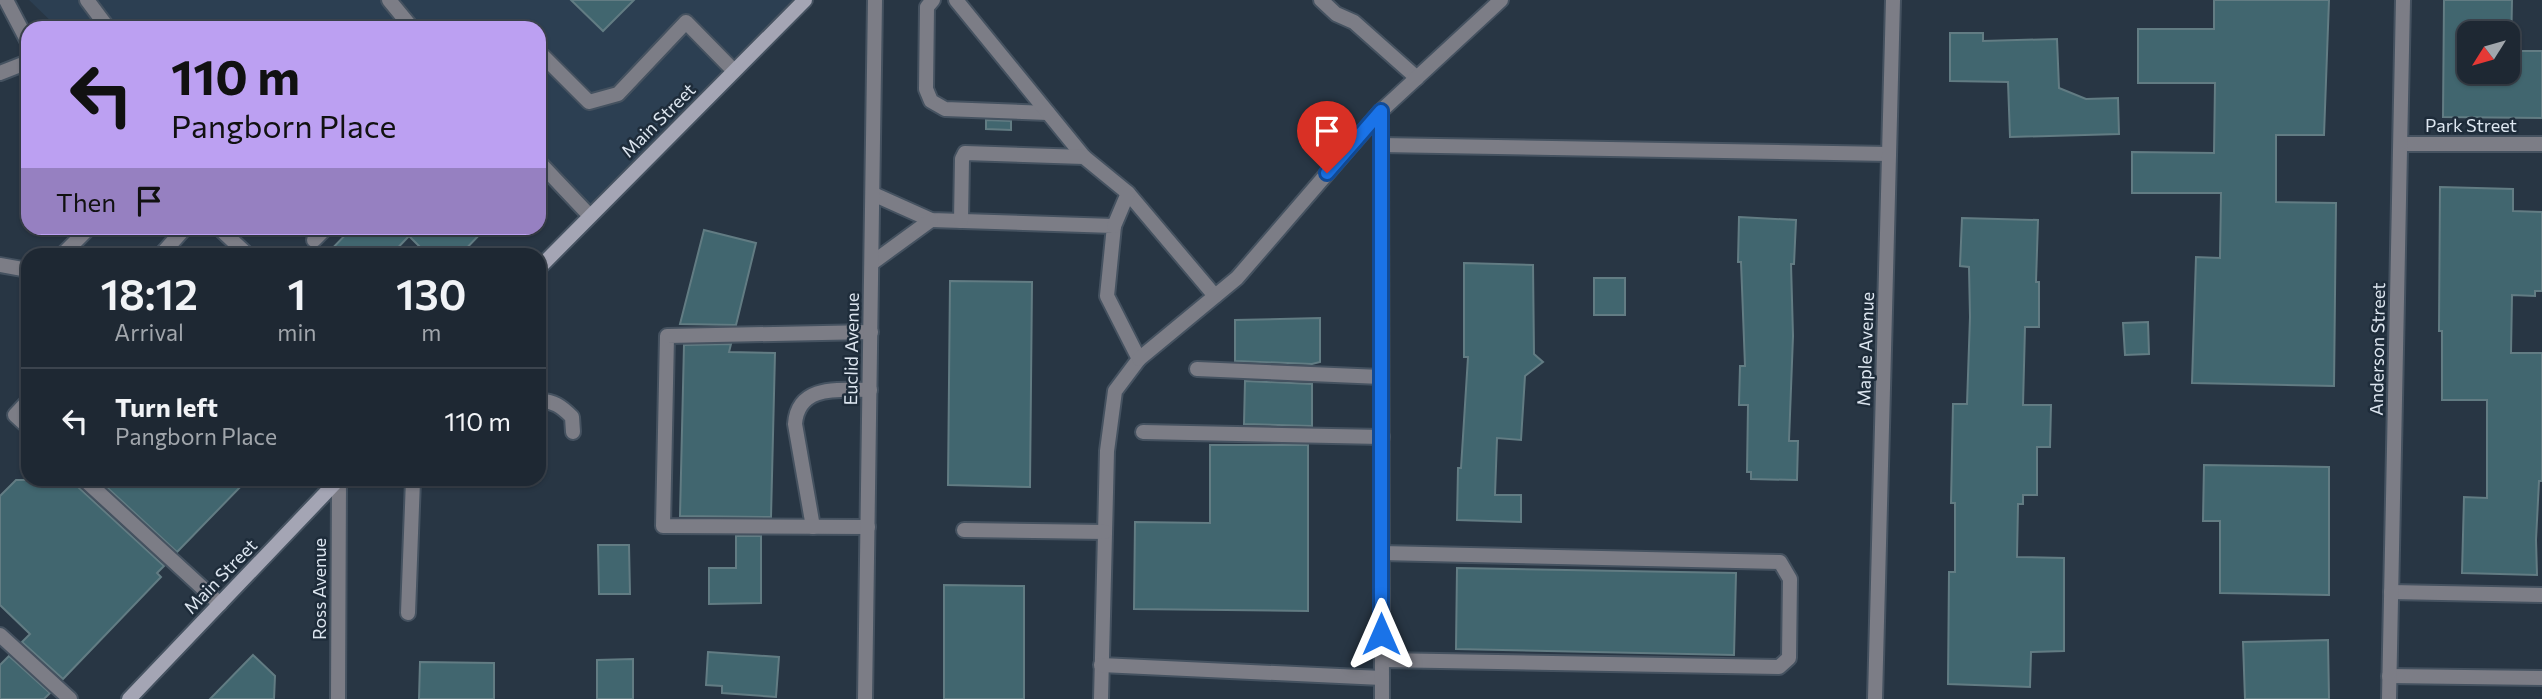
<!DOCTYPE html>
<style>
:root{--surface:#1e2833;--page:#2b343f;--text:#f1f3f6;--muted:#a1a6ac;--line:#3c444e}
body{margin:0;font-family:Commissioner,sans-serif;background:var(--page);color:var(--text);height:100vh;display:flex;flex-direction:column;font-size:26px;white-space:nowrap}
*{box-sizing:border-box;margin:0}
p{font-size:23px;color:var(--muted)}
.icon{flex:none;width:38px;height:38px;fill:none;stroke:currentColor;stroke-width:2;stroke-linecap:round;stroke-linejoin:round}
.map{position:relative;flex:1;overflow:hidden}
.sheet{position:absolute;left:21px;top:248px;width:525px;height:238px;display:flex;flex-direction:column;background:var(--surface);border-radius:21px;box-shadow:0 2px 5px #0004,0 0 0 2px var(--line)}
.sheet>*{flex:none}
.hud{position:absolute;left:21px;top:21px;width:525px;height:214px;border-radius:21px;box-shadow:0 2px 5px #0004,0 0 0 2px var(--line);background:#bca0f2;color:#111;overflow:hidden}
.needle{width:46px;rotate:233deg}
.tools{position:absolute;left:2457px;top:21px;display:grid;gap:14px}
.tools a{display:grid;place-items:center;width:63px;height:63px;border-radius:14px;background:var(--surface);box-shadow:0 2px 5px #0004,0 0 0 2px var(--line);font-size:35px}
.pin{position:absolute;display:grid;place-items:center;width:60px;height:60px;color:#fff;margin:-72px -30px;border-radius:50% 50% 50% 0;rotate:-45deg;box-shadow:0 0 7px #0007}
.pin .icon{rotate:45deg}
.me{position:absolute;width:77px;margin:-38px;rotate:0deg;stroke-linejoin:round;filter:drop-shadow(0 0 5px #0008)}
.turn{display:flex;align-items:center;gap:24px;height:147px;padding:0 35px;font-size:32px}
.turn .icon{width:91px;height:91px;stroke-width:2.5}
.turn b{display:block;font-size:49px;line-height:60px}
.then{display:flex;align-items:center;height:66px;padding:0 35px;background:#0003;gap:14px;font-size:26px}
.eta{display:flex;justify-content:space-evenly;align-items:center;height:119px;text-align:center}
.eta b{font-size:42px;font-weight:600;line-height:49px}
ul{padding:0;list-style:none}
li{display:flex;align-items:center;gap:21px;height:105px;padding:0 35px;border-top:2px solid var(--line)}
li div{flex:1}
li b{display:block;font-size:26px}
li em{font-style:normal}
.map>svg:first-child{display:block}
.built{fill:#2c3f52}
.building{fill:#41666f;stroke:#627c83;stroke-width:2;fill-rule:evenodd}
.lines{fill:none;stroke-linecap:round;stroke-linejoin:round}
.service-casing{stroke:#455260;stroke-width:18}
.minor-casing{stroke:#455260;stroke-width:18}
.tertiary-casing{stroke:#455260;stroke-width:18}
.secondary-casing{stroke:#455260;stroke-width:18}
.service{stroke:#7c7d86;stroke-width:14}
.minor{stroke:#7c7d86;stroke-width:14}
.tertiary{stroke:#7c7d86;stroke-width:14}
.secondary{stroke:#a4a5b4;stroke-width:14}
.route-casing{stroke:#114b97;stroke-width:18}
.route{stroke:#1a73e8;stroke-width:12}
.labels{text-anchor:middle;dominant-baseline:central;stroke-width:5;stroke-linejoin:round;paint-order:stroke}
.street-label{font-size:18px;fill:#dde6f0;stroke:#1e2c3a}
</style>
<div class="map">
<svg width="2542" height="699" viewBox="0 0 2542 699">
<rect width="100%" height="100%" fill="#283644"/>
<polygon class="built" points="29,0 804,0 589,215 539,162 539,28 58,28"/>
<g class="building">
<polygon points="571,0 634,0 603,31"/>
<polygon points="2214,0 2329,0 2324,135 2276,135 2276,202 2336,203 2334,386 2192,383 2196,257 2220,258 2221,193 2132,193 2132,152 2214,153 2215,83 2138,83 2138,29 2214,29"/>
<path d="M2444,0h68l-1,51h31v67l-99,-1zM2469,33h39v39h-39z"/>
<polygon points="1950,33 1983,33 1983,41 2057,39 2059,88 2086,99 2118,98 2119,134 2010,137 2008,82 1950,81"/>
<polygon points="986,120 1011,121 1011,130 986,129"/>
<polygon points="2440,187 2513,189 2513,211 2542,212 2542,291 2535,291 2535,296 2512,295 2511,353 2542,353 2542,481 2539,481 2536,540 2537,575 2462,573 2464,497 2487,498 2487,400 2442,400 2442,331 2439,331"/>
<polygon points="1739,217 1796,220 1794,264 1791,264 1793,336 1789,441 1798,441 1797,480 1751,479 1751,472 1747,472 1748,405 1739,405 1740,366 1745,366 1741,262 1738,262"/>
<polygon points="1962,218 2038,220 2036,282 2039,282 2039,327 2025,327 2023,405 2051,405 2050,447 2037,447 2037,495 2023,495 2023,504 2018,504 2017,557 2064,558 2064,651 2031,652 2030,687 1948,684 1949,572 1955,572 1955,503 1951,503 1953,404 1967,404 1970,317 1969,267 1960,266"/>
<polygon points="352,228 486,228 459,256 429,256 409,236 390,256 325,256"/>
<polygon points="704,230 756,243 736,325 680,324"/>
<polygon points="1464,263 1533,265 1534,354 1543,362 1525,376 1521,440 1497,438 1495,495 1521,495 1521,522 1457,520 1458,468 1461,468 1468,357 1464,357"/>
<rect x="1594" y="278" width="31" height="37"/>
<polygon points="950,281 1032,282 1030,487 948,485"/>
<polygon points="1320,318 1320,362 1312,364 1235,361 1235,320"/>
<polygon points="2148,322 2149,354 2125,355 2123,323"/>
<polygon points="731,344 729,352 775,353 771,517 680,516 684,345"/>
<polygon points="1245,381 1312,384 1312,426 1244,424"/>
<polygon points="1210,445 1308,445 1308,611 1134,609 1135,522 1210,523"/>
<polygon points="2204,465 2329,467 2329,595 2220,593 2220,521 2203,521"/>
<polygon points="16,480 76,480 78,487 164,566 157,573 161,577 63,679 22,642 30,634 0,605 0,496"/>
<polygon points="99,480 247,480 177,552"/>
<polygon points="736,536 761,536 761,603 709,604 709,568 736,568"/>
<polygon points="598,545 629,545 630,594 599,594"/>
<polygon points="1457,568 1736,573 1734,655 1456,649"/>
<polygon points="944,585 1024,586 1024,699 944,699"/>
<polygon points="2328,640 2329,699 2245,699 2243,642"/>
<polygon points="708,652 779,657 776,697 722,693 722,686 706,685"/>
<polygon points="253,655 275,676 274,699 210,699"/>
<polygon points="9,656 50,693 44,699 0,699 0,665"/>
<polygon points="633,659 633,699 597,699 597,660"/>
<polygon points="420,662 494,663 494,699 419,699"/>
</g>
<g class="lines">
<g class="service-casing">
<g id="service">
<polyline points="6,0 28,42"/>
<polyline points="87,0 108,28"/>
<polyline points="933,0 927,7 926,89 931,101 945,109 1048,113"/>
<polyline points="956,0 1084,157"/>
<polyline points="1321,0 1336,14 1354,22 1417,78"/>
<polyline points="397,28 405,21"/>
<polyline points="539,60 543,56 589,102 618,94 686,22 734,71"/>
<polyline points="0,73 28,62"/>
<polyline points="1381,145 1889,154"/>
<polyline points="1128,193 1215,296"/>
<polyline points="873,194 931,220 1114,226 1107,296 1139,359 1115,391 1107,451 1101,699"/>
<polyline points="961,221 962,159 965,153 1084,157 1128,193 1114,226"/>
<polyline points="219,228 249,256"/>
<polyline points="314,240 326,228"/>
<polyline points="61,256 89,228"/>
<polyline points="160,256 185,228"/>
<polyline points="872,263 931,220"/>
<polyline points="0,265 28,270"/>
<polyline points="1197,369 1381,377"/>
<polyline points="28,401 15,415 28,427"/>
<path d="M539,401c14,-1 23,6 33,16l1,15"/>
<polyline points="1143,432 1382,437"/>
<polyline points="85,480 220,604"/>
<path d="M813,527l-18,-103c3,-40 44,-34 75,-34"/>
<polyline points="868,527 663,526 667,336 871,332"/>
<polyline points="964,530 1105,532"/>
<polyline points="1381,553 1780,562 1790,579 1789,658 1779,667 1382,660"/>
<polyline points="2391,592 2542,595"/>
<polyline points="408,613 413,480"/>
<polyline points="0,635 70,699"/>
<polyline points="1101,665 1382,678"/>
<polyline points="2389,676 2542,678"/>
</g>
</g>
<g class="minor-casing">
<g id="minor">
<polyline points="1381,111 1382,699"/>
<polyline points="2401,144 2542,144"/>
<polyline points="1139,359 1237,278 1381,111 1501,0"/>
<polyline points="338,699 339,480"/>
<polyline points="865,699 875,0"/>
<polyline points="1875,699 1893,0"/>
<polyline points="2389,699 2403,0"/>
</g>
</g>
<g class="tertiary-casing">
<g id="tertiary">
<polyline points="389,0 412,28"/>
<polyline points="539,162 589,215"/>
</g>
</g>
<g class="secondary-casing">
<g id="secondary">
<polyline points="539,268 805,0"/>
<polyline points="129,699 338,480"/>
</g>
</g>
<use href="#service" class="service"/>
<use href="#minor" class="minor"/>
<use href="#tertiary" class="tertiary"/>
<use href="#secondary" class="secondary"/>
</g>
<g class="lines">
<g class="route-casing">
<polyline id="route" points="1327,173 1381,111 1381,634"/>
</g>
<use href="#route" class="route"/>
</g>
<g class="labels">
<g class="street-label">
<text transform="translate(658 120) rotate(-45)">Main Street</text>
<text x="2471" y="125">Park Street</text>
<text transform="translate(851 349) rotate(-89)">Euclid Avenue</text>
<text transform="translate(1865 349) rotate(-88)">Maple Avenue</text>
<text transform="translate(2377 349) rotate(-89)">Anderson Street</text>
<text transform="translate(220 576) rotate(-46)">Main Street</text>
<text transform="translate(319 589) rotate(-90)">Ross Avenue</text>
</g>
</g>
</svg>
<div class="tools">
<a><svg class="needle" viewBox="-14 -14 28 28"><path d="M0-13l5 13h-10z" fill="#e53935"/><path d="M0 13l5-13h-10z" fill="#a1a6ac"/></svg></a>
</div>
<div class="pin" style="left:1327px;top:173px;background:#d93025"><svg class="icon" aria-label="arrive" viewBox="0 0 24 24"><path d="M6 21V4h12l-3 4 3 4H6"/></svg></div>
<svg class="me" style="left:1381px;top:634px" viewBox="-20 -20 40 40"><path d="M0-17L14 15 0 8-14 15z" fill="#1a73e8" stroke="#fff" stroke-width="4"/></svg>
<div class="hud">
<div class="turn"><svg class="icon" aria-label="left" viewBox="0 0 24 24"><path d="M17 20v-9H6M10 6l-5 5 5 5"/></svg><div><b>110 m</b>Pangborn Place</div></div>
<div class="then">Then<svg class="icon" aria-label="arrive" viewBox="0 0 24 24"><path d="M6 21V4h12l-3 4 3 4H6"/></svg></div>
</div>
<section class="sheet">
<div class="eta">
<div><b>18:12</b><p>Arrival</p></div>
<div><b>1</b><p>min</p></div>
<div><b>130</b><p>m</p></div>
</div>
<ul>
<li><svg class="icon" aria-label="left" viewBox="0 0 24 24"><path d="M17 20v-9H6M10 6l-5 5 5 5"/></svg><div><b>Turn left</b><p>Pangborn Place</p></div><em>110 m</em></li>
</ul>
</section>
</div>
